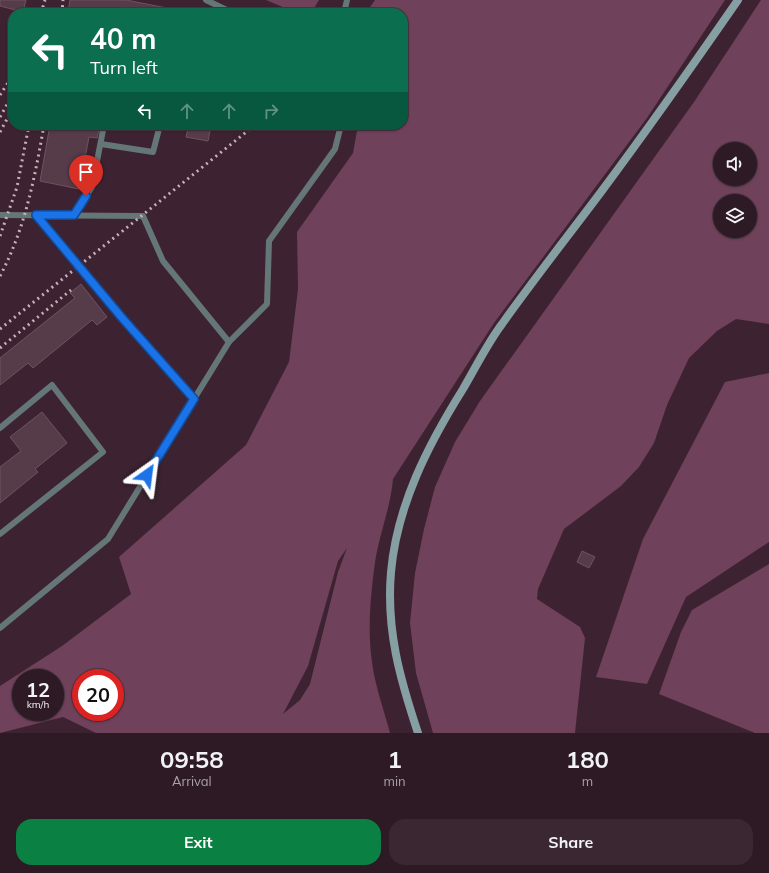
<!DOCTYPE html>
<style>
:root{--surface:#2e1a25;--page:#3a2732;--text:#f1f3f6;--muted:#a7a1a7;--line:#493842;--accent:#0b8043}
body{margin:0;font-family:Mulish,sans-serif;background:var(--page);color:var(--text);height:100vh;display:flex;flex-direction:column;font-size:15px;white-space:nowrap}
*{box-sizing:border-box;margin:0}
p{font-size:13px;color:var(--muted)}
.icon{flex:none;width:22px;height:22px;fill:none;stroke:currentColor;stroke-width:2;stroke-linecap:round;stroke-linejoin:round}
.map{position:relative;height:733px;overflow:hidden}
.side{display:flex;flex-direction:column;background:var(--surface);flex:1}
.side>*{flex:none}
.guide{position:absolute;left:8px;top:8px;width:400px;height:122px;border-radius:16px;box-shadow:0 1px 3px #0004,0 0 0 1px var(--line);background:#0b6e4f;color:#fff;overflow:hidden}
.buttons{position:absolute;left:713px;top:142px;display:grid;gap:8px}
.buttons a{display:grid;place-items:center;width:44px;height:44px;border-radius:50%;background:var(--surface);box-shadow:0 1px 3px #0004,0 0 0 1px var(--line);font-size:20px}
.speed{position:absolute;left:12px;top:669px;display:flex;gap:8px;font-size:20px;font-weight:700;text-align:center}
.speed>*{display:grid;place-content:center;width:52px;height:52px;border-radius:50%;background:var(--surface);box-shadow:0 1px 3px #0004,0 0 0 1px var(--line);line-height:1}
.speed small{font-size:10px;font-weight:400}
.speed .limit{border:6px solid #d22;background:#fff;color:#111}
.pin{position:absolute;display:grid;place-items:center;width:34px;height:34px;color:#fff;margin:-41px -17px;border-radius:50% 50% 50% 0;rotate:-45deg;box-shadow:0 0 4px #0007}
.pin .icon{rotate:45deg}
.me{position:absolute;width:44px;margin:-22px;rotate:31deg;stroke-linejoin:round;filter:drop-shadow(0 0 3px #0008)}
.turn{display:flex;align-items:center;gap:14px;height:84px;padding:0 16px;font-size:18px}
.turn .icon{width:52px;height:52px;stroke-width:2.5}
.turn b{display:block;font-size:28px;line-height:34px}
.lanes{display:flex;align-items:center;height:38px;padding:0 16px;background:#0003;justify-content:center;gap:20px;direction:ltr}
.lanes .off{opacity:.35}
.eta{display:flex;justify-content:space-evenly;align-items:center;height:68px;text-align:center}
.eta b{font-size:24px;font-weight:700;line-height:28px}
.button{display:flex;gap:8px;margin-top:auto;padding:8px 16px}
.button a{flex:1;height:46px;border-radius:16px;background:var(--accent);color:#fff;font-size:16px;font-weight:700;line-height:46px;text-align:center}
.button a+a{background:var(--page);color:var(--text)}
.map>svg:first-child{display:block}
.green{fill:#6f415a;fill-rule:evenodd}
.building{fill:#563b49;stroke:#6f5261}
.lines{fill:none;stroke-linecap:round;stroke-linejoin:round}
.lane{stroke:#657678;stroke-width:6}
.secondary{stroke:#859fa3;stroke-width:8}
.rail{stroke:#c5b1bb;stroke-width:3;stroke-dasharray:2 4;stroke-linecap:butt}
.route-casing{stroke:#114b97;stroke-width:10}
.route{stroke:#1a73e8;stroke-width:7}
</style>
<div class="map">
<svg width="769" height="733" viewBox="0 0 769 733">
<rect width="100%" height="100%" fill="#3d2331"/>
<g class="green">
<polygon points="266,0 319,0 311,13 297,13"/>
<path d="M375,0h350l-78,118 -153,205 -101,156c-2,25 -12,51 -17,77 -5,34 -9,72 -4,106 3,24 12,48 18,71h-294l-33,-16 -63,16v-47l62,-40 69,-52 -12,-37 127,-112 43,-83 9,-73 -1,-57 56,-79 5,-28h45v-112h-37zM347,548l-9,24 -28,112 -10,16 -17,14 25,-48 30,-105zM21,678h34v34h-34zM81,678h34v34h-34z"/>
<path d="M761,0h8v324l-33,-5 -19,12 -28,27 -22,47 -13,38 -15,24 -18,19 -57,43 -26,60 -1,10 43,28 5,11 -10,95h-142l-17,-60 -6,-50 5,-50 9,-44 11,-42 20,-45 25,-41 214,-299zM720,149h30v30h-30zM720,201h30v30h-30z"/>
<polygon points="769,373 769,542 686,597 647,684 596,677 643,539 725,382"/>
<polygon points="769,564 769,733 755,733 659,694 681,632 692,610"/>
</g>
<g class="building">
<polygon points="0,0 26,0 23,12 0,6"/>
<polygon points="70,0 126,0 172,9 172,13 74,13 68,12"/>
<polygon points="50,125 100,125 97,138 89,137 79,189 40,181"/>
<polygon points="189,125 211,125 208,141 186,137"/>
<polygon points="81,284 107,317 97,325 92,320 33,368 28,363 0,385 0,358 75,298 70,293"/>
<polygon points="42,412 67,443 35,469 38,472 0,503 0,467 21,451 10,437"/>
<polygon points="582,551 595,557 589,568 577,562"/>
</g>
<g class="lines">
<g class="lane">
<polyline points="206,0 233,13"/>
<polyline points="344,13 347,0"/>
<polyline points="101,144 153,152 160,125"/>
<polyline points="0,215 143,216 163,261 229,342 267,304 269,241 335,149 341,125"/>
<polyline points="36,215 123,319 194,399"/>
<polyline points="73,215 92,187 104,125"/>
<polyline points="0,428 52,385 103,452 0,534"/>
<polyline points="0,628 108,539 229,342"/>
</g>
<path class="secondary" d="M418,733c-18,-54 -32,-103 -27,-161 6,-67 37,-127 72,-183 13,-22 24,-45 39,-65 32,-45 66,-88 99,-132 47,-63 92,-127 137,-192"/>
<g class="rail">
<polyline points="41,13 45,0"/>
<polyline points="62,13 63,0"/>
<polyline points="0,95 13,75"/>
<polyline points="0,117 13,94"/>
<polyline points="0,132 13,108"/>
<polyline points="0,236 17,187 29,125"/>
<path d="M0,276c25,-47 35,-99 44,-151"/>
<polyline points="0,329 255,125"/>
<polyline points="0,348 71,290"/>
</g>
</g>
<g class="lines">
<g class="route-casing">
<polyline id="route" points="86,196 74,215 36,215 123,319 194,399 147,475"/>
</g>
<use href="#route" class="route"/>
</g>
</svg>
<div class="buttons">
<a><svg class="icon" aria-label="sound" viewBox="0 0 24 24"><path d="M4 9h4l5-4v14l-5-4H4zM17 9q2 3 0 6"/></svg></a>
<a><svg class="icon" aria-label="layers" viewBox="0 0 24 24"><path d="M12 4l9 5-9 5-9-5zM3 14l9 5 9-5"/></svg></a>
</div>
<div class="speed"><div>12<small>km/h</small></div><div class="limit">20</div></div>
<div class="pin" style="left:86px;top:196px;background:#d93025"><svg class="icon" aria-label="arrive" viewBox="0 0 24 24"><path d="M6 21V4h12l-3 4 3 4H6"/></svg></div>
<svg class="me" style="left:147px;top:475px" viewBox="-20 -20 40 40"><path d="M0-17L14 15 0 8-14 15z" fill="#1a73e8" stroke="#fff" stroke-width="4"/></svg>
<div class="guide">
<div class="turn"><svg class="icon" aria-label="left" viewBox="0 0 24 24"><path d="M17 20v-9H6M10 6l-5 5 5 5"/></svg><div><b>40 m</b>Turn left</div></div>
<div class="lanes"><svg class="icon" aria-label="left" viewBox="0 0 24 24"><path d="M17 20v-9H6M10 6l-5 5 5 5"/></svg><svg class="icon off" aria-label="ahead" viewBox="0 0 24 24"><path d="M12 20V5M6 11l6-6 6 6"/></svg><svg class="icon off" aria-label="ahead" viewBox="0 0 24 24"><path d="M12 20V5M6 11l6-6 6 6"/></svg><svg class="icon off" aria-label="right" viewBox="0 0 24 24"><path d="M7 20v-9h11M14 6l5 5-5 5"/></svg></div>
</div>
</div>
<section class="side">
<div class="eta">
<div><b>09:58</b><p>Arrival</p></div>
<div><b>1</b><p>min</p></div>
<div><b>180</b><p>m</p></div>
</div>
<div class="button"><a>Exit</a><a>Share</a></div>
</section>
